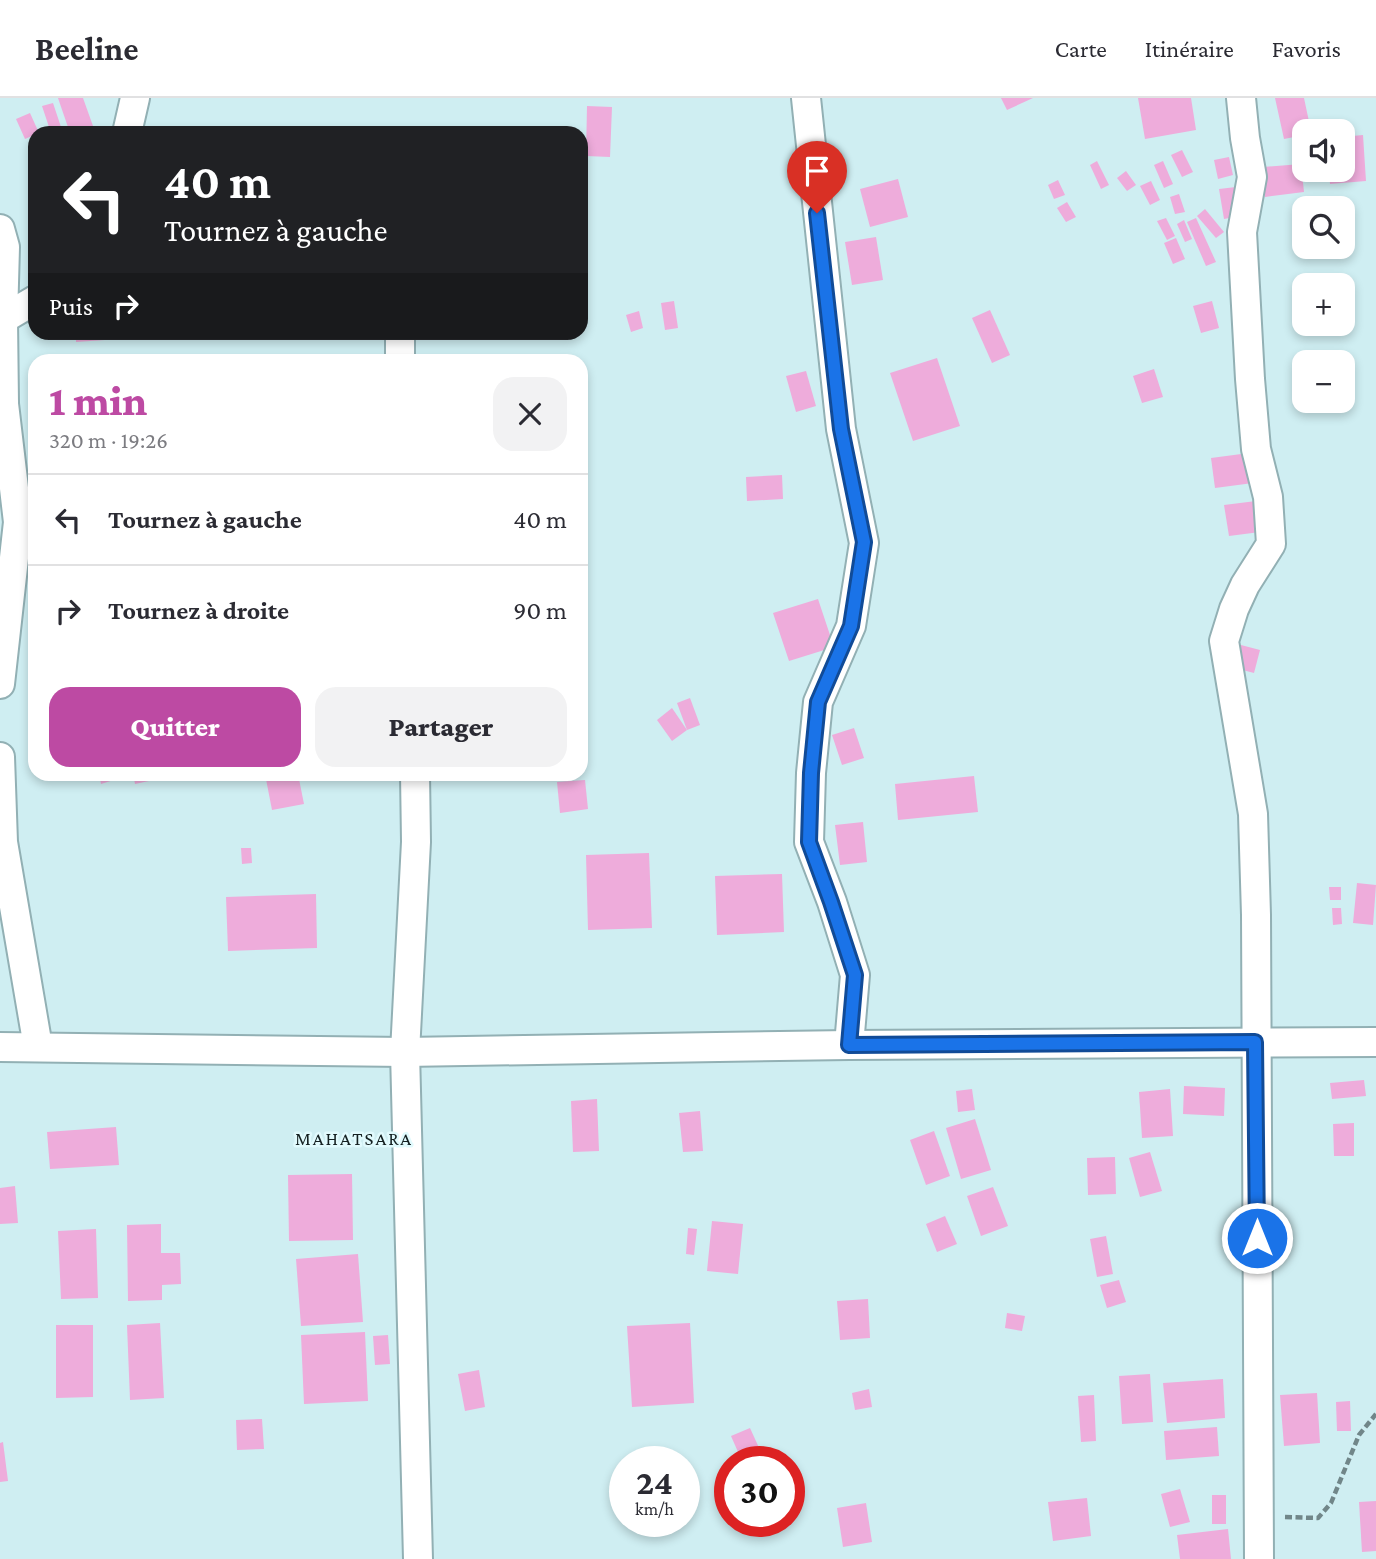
<!DOCTYPE html>
<html lang="fr">
<meta charset="utf-8">
<style>
:root{--surface:#fff;--page:#f2f2f3;--text:#2b2b33;--muted:#7c7c81;--line:#e1e1e2;--accent:#bd4aa3}
body{margin:0;font-family:"Crimson Pro",serif;background:var(--page);color:var(--text);height:100vh;display:flex;flex-direction:column;font-size:26px;white-space:nowrap}
*{box-sizing:border-box;margin:0}
p{font-size:23px;color:var(--muted)}
.icon{flex:none;width:38px;height:38px;fill:none;stroke:currentColor;stroke-width:2;stroke-linecap:round;stroke-linejoin:round}
.map{position:relative;flex:1;overflow:hidden}
.drawer{position:absolute;left:28px;top:256px;width:560px;height:427px;display:flex;flex-direction:column;background:var(--surface);border-radius:21px;box-shadow:0 4px 10px #0003}
.drawer>*{flex:none}
.top-card{position:absolute;left:28px;top:28px;width:560px;height:214px;border-radius:21px;box-shadow:0 4px 10px #0003;background:#202124;color:#fff;overflow:hidden}
.tools{position:absolute;left:1292px;top:21px;display:grid;gap:14px}
.tools a{display:grid;place-items:center;width:63px;height:63px;border-radius:14px;background:var(--surface);box-shadow:0 4px 10px #0003;font-size:35px}
.speed{position:absolute;left:609px;top:1348px;display:flex;gap:14px;font-size:35px;font-weight:700;text-align:center}
.speed>*{display:grid;place-content:center;width:91px;height:91px;border-radius:50%;background:var(--surface);box-shadow:0 4px 10px #0003;line-height:1}
.speed small{font-size:18px;font-weight:400}
.speed .limit{border:10px solid #d22;background:#fff;color:#111}
.pin{position:absolute;display:grid;place-items:center;width:60px;height:60px;color:#fff;margin:-72px -30px;border-radius:50% 50% 50% 0;rotate:-45deg;box-shadow:0 0 7px #0007}
.pin .icon{rotate:45deg}
.me{position:absolute;width:77px;margin:-38px;rotate:0deg;stroke-linejoin:round;filter:drop-shadow(0 0 5px #0008)}
.turn{display:flex;align-items:center;gap:24px;height:147px;padding:0 21px;font-size:32px}
.turn .icon{width:91px;height:91px;stroke-width:2.5}
.turn b{display:block;font-size:49px;line-height:60px}
.then{display:flex;align-items:center;height:66px;padding:0 21px;background:#0003;gap:14px;font-size:26px}
.round{display:grid;place-items:center;flex:none;width:74px;height:74px;border-radius:21px;background:var(--page)}
.head{display:flex;align-items:center;justify-content:space-between;height:119px;padding:0 21px}
h1{font-size:42px;font-weight:800;line-height:52px;color:var(--accent)}
.cta{display:flex;gap:14px;margin-top:auto;padding:14px 21px}
.cta a{flex:1;height:80px;border-radius:21px;background:var(--accent);color:#fff;font-size:28px;font-weight:800;line-height:80px;text-align:center}
.cta a+a{background:var(--page);color:var(--text)}
ul{padding:0;list-style:none}
li{display:flex;align-items:center;gap:21px;height:91px;padding:0 21px;border-top:2px solid var(--line)}
li div{flex:1}
li b{display:block;font-size:26px}
li em{font-style:normal}
header{display:flex;align-items:center;gap:42px;box-sizing:border-box;height:98px;padding:0 35px;background:var(--surface);border-bottom:2px solid var(--line)}
header strong{font-size:33px}
nav{display:flex;gap:38px;margin-inline-start:auto;font-size:24px}
.map>svg:first-child{display:block}
.building{fill:#eeacdb}
.lines{fill:none;stroke-linecap:round;stroke-linejoin:round}
.minor-casing{stroke:#92b0b4;stroke-width:32}
.path{stroke:#718689;stroke-width:4.5;stroke-dasharray:7 3.5;stroke-linecap:butt}
.minor{stroke:#fff;stroke-width:28}
.route-casing{stroke:#114b97;stroke-width:18}
.route{stroke:#1a73e8;stroke-width:12}
.labels{text-anchor:middle;dominant-baseline:central;stroke-width:5;stroke-linejoin:round;paint-order:stroke}
.neighbourhood-label{font-size:19px;letter-spacing:2px;fill:#142021;stroke:#e1fafd}
</style>
<header>
<strong>Beeline</strong>
<nav><a>Carte</a><a>Itinéraire</a><a>Favoris</a></nav>
</header>
<div class="map">
<svg width="1376" height="1461" viewBox="0 0 1376 1461">
<rect width="100%" height="100%" fill="#cfeef2"/>
<g class="building">
<polygon points="58,0 83,0 93,28 70,35"/>
<polygon points="1001,0 1033,0 1007,12"/>
<polygon points="1138,0 1191,0 1196,32 1145,41"/>
<polygon points="1275,0 1304,0 1311,33 1304,33 1304,37 1284,41"/>
<polygon points="53,5 61,29 50,32 42,8"/>
<polygon points="587,8 612,9 610,59 586,58"/>
<polygon points="30,15 39,35 25,41 16,21"/>
<polygon points="1363,37 1366,83 1330,86 1329,72 1342,72 1342,39"/>
<polygon points="1182,52 1193,74 1182,79 1171,57"/>
<polygon points="1229,59 1233,77 1218,81 1214,62"/>
<polygon points="1097,63 1109,87 1101,91 1090,67"/>
<polygon points="1163,63 1173,86 1164,90 1154,67"/>
<polygon points="1301,66 1304,94 1265,99 1263,69"/>
<polygon points="1126,73 1136,87 1127,93 1117,80"/>
<polygon points="898,81 908,119 870,129 860,91"/>
<polygon points="1058,82 1065,97 1054,101 1048,87"/>
<polygon points="1151,83 1160,102 1150,107 1140,88"/>
<polygon points="1236,89 1240,118 1224,121 1219,91"/>
<polygon points="1179,96 1185,114 1175,116 1170,99"/>
<polygon points="1067,104 1076,119 1066,124 1057,110"/>
<polygon points="1205,111 1224,134 1216,140 1197,118"/>
<polygon points="1166,120 1175,138 1167,142 1157,123"/>
<polygon points="1196,120 1216,164 1206,168 1187,124"/>
<polygon points="1184,122 1192,141 1185,144 1177,126"/>
<polygon points="876,139 883,182 852,187 845,144"/>
<polygon points="1176,140 1185,161 1173,166 1164,145"/>
<polygon points="674,203 678,230 665,232 661,205"/>
<polygon points="1212,203 1219,230 1201,235 1193,208"/>
<polygon points="990,212 1010,257 992,265 972,220"/>
<polygon points="639,213 643,230 631,234 626,217"/>
<polygon points="76,234 105,234 105,242 76,244"/>
<polygon points="937,260 960,328 913,343 890,275"/>
<polygon points="1154,271 1163,299 1142,305 1133,278"/>
<polygon points="806,273 816,308 796,314 786,278"/>
<polygon points="1249,355 1253,385 1215,390 1211,360"/>
<polygon points="782,377 783,401 747,403 746,379"/>
<polygon points="1256,403 1260,434 1229,438 1224,407"/>
<polygon points="818,501 834,549 789,563 773,515"/>
<polygon points="1241,547 1260,552 1254,575 1235,570"/>
<polygon points="690,600 700,627 687,632 677,605"/>
<polygon points="672,610 687,632 672,643 657,622"/>
<polygon points="854,630 864,660 842,667 832,637"/>
<polygon points="99,676 119,676 120,680 101,686"/>
<polygon points="133,676 177,676 177,677 135,686"/>
<polygon points="265,676 298,676 304,706 272,712"/>
<polygon points="974,678 978,714 898,722 895,686"/>
<polygon points="585,682 588,711 560,715 557,684"/>
<polygon points="863,724 867,764 840,767 835,727"/>
<polygon points="241,750 251,750 252,765 242,766"/>
<polygon points="649,755 652,830 588,832 586,757"/>
<polygon points="782,776 784,834 717,837 715,778"/>
<polygon points="1357,785 1376,787 1373,827 1353,825"/>
<polygon points="1329,789 1341,789 1341,802 1330,802"/>
<polygon points="316,796 317,850 228,853 226,799"/>
<polygon points="1332,810 1341,810 1342,826 1333,827"/>
<polygon points="1364,982 1366,998 1332,1001 1330,985"/>
<polygon points="1184,988 1225,990 1224,1018 1183,1016"/>
<polygon points="972,991 975,1012 958,1014 956,993"/>
<polygon points="1170,991 1173,1038 1142,1040 1139,994"/>
<polygon points="597,1001 599,1053 573,1054 571,1003"/>
<polygon points="700,1013 703,1053 683,1054 679,1015"/>
<polygon points="975,1021 991,1072 961,1081 946,1030"/>
<polygon points="1354,1025 1354,1058 1334,1058 1333,1026"/>
<polygon points="116,1029 119,1067 50,1071 47,1034"/>
<polygon points="934,1033 950,1078 926,1087 910,1042"/>
<polygon points="1150,1054 1162,1093 1140,1099 1129,1060"/>
<polygon points="1115,1059 1116,1096 1088,1097 1087,1060"/>
<polygon points="352,1076 353,1142 289,1143 288,1077"/>
<polygon points="15,1088 18,1125 0,1126 0,1090"/>
<polygon points="993,1089 1008,1128 981,1138 967,1098"/>
<polygon points="945,1118 957,1146 937,1154 926,1126"/>
<polygon points="712,1123 743,1126 738,1176 707,1173"/>
<polygon points="161,1126 161,1155 180,1155 181,1186 162,1187 162,1202 128,1203 127,1127"/>
<polygon points="688,1130 697,1131 694,1157 686,1156"/>
<polygon points="96,1131 98,1200 61,1201 58,1133"/>
<polygon points="1106,1138 1113,1176 1097,1179 1090,1141"/>
<polygon points="358,1156 363,1224 301,1228 296,1161"/>
<polygon points="1119,1182 1126,1204 1107,1210 1100,1187"/>
<polygon points="868,1201 870,1240 840,1242 837,1203"/>
<polygon points="1007,1215 1025,1218 1022,1233 1005,1230"/>
<polygon points="160,1225 164,1300 130,1302 127,1227"/>
<polygon points="690,1225 694,1305 632,1309 627,1228"/>
<polygon points="56,1227 93,1227 93,1299 56,1300"/>
<polygon points="365,1234 368,1303 304,1306 301,1237"/>
<polygon points="388,1237 390,1266 375,1267 373,1238"/>
<polygon points="479,1272 485,1309 465,1313 458,1276"/>
<polygon points="1150,1276 1153,1324 1122,1326 1119,1278"/>
<polygon points="1223,1281 1225,1320 1167,1325 1163,1285"/>
<polygon points="869,1291 872,1309 855,1312 852,1295"/>
<polygon points="1317,1295 1320,1345 1284,1348 1280,1297"/>
<polygon points="1094,1297 1096,1343 1081,1344 1078,1298"/>
<polygon points="1350,1303 1351,1333 1337,1333 1336,1304"/>
<polygon points="262,1321 264,1351 237,1352 236,1322"/>
<polygon points="1217,1329 1219,1358 1166,1362 1164,1333"/>
<polygon points="750,1330 765,1363 742,1363 731,1338"/>
<polygon points="3,1344 8,1383 0,1384 0,1345"/>
<polygon points="1180,1391 1190,1424 1170,1429 1161,1396"/>
<rect x="1212" y="1397" width="14" height="29"/>
<polygon points="1087,1400 1091,1438 1053,1443 1048,1404"/>
<polygon points="1376,1403 1376,1453 1362,1454 1359,1404"/>
<polygon points="866,1405 872,1444 843,1449 837,1410"/>
<polygon points="1228,1431 1231,1461 1180,1461 1177,1437"/>
</g>
<g class="lines">
<g class="minor-casing">
<g id="minor">
<polyline points="806,0 841,331 864,445 851,528 818,604 811,675 809,744 832,804 855,877 849,947"/>
<polyline points="1241,0 1245,40 1252,79 1242,134 1250,281 1256,351 1268,399 1271,446 1245,487 1234,511 1224,543 1253,716 1256,817 1259,1461"/>
<polyline points="127,35 135,0"/>
<polyline points="0,131 5,149 3,221 4,306"/>
<polyline points="3,221 35,202"/>
<polyline points="400,262 400,234"/>
<polyline points="0,302 4,306 18,424 0,586"/>
<polyline points="0,659 3,744 38,949"/>
<polyline points="415,676 416,744 405,954 418,1461"/>
<polyline points="0,949 405,954 849,947 1376,944"/>
</g>
</g>
<polyline class="path" points="1285,1419 1318,1420 1331,1405 1359,1337 1376,1316"/>
<use href="#minor" class="minor"/>
</g>
<g class="lines">
<g class="route-casing">
<polyline id="route" points="817,115 841,331 864,444 851,528 818,604 811,675 809,744 831,804 855,877 849,947 1255,944 1257,1140"/>
</g>
<use href="#route" class="route"/>
</g>
<g class="labels">
<g class="neighbourhood-label">
<text x="354" y="1040">MAHATSARA</text>
</g>
</g>
</svg>
<div class="tools">
<a><svg class="icon" aria-label="sound" viewBox="0 0 24 24"><path d="M4 9h4l5-4v14l-5-4H4zM17 9q2 3 0 6"/></svg></a>
<a><svg class="icon" aria-label="search" viewBox="0 0 24 24"><circle cx="10" cy="10" r="6"/><path d="M15 15l6 6"/></svg></a>
<a>+</a>
<a>−</a>
</div>
<div class="speed"><div>24<small>km/h</small></div><div class="limit">30</div></div>
<div class="pin" style="left:817px;top:115px;background:#d93025"><svg class="icon" aria-label="arrive" viewBox="0 0 24 24"><path d="M6 21V4h12l-3 4 3 4H6"/></svg></div>
<svg class="me" style="left:1257px;top:1140px" viewBox="-20 -20 40 40"><circle r="17" fill="#1a73e8" stroke="#fff" stroke-width="3"/><path d="M0-11L8 9 0 5-8 9z" fill="#fff"/></svg>
<div class="top-card">
<div class="turn"><svg class="icon" aria-label="left" viewBox="0 0 24 24"><path d="M17 20v-9H6M10 6l-5 5 5 5"/></svg><div><b>40 m</b>Tournez à gauche</div></div>
<div class="then">Puis<svg class="icon" aria-label="right" viewBox="0 0 24 24"><path d="M7 20v-9h11M14 6l5 5-5 5"/></svg></div>
</div>
<section class="drawer">
<div class="head"><div><h1>1 min</h1><p>320 m · 19:26</p></div><a class="round"><svg class="icon" aria-label="close" viewBox="0 0 24 24"><path d="M6 6l12 12M18 6L6 18"/></svg></a></div>
<ul>
<li><svg class="icon" aria-label="left" viewBox="0 0 24 24"><path d="M17 20v-9H6M10 6l-5 5 5 5"/></svg><div><b>Tournez à gauche</b></div><em>40 m</em></li>
<li><svg class="icon" aria-label="right" viewBox="0 0 24 24"><path d="M7 20v-9h11M14 6l5 5-5 5"/></svg><div><b>Tournez à droite</b></div><em>90 m</em></li>
</ul>
<div class="cta"><a>Quitter</a><a>Partager</a></div>
</section>
</div>
